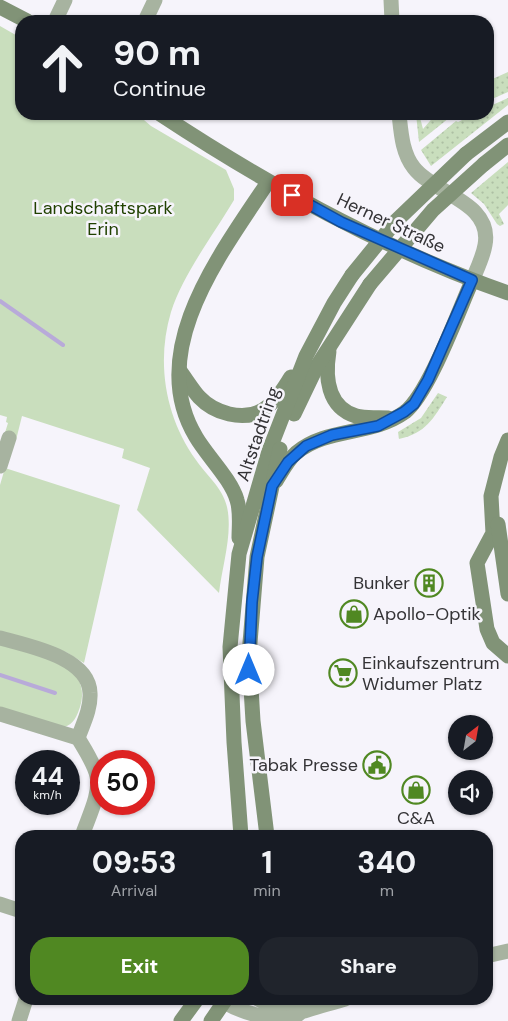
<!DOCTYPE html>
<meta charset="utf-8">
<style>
:root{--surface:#171b24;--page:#20242c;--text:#f1f3f6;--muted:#9ea1a6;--accent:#508822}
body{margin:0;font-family:"DM Sans",sans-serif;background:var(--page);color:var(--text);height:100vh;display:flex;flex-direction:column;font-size:19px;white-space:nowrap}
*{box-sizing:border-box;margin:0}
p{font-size:16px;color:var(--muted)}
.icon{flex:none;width:28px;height:28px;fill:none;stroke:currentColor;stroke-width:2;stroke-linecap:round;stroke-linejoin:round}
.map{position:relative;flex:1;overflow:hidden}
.side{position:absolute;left:15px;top:830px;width:478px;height:175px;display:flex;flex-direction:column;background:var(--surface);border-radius:20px;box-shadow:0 1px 4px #0004}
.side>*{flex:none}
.banner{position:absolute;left:15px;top:15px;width:479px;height:105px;border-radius:20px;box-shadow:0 1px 4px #0004;background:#171b24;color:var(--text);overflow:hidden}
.needle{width:32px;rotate:31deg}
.buttons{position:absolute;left:448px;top:715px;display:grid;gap:10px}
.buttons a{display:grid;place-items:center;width:45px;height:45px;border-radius:50%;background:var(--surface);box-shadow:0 1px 4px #0004;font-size:25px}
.speed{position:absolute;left:15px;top:750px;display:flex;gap:10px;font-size:25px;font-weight:700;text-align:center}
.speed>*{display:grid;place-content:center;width:65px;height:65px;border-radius:50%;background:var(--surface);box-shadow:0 1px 4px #0004;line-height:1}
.speed small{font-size:12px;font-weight:400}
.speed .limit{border:8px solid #d22;background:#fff;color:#111}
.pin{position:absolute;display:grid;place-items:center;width:42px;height:42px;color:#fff;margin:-21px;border-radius:10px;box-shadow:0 2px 8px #0006}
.me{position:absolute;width:55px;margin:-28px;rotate:0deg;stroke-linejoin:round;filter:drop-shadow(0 0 4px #0008)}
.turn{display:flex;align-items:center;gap:18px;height:105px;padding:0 15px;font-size:22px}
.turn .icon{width:65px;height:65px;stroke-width:2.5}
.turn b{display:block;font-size:35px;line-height:42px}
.eta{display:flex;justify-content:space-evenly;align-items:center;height:85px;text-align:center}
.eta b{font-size:30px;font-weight:800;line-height:35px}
.primary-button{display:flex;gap:10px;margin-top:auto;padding:10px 15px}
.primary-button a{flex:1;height:58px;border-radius:20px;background:var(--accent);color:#fff;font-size:20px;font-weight:800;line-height:58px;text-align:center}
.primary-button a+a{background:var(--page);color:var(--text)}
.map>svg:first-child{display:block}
.grass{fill:url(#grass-dots)}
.park{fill:#c9debd}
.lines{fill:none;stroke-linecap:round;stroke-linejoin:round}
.stream{stroke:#b8aad9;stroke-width:4}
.street{stroke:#a7b3a0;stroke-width:15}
.secondary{stroke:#819377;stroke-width:15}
.secondary-bridge{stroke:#819377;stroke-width:15}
.route-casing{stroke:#114b97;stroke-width:12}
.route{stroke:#1a73e8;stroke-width:9}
.labels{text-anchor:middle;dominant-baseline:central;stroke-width:5;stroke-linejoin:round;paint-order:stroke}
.park-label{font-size:18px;fill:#204100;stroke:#f6f4fb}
.street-label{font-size:18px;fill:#343336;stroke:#f6f4fb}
.poi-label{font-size:18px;fill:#343336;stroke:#f6f4fb;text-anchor:end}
</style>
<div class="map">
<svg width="508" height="1021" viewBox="0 0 508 1021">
<defs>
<pattern id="grass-dots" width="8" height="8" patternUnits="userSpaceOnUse" patternTransform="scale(1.25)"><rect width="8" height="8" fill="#c9debd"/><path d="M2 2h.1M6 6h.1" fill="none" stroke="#adbfa3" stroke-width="1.8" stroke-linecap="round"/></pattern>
</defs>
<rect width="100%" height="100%" fill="#f6f4fb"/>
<g class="grass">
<polygon points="508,72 508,92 492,99 490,97 488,99 488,81"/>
<polygon points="508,98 508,105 431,166 421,150 456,121 458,122 474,114 488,114 488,107"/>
<polygon points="416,114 419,114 423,129 436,114 454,114 419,142"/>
<polygon points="508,162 508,205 499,214 504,224 500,226 497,224 484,204 471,193"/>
<path d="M438,393l9,4c-14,22 -21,36 -48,42l-1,-7 23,-14z"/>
</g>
<g class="park">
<path d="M0,26l21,12v76h116l14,12 75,44 8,19v11c-20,34 -51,74 -63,112 -15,50 -6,105 25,148 10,15 27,28 31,47 6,27 -5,59 -8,86l-82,-83 13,-42 -28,-10 2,-9 -102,-33 -6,24 -12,-4 4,-13 -2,-1 1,-5 -7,-2z"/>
<polygon points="5,468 120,505 84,663 66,652 0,631 0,485"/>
<path d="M0,642c13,5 61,19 69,26 12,10 16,24 11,39 -3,9 -6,17 -16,20l-64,-17z"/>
</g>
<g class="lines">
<g class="stream">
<polyline points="0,301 63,345"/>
<polyline points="0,675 55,693"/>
</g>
<g class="street">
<polyline points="391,0 392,21"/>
<polyline points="55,21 65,0"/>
<polyline points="145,21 155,0"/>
<path d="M399,114c2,18 3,39 15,54 20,26 79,34 71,77 -2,12 -8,24 -13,36"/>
<polyline points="0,466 9,438"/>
<path d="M0,638c28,8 89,19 90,55 1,16 -7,31 -12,45"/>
<path d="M0,714l78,24c7,12 16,25 19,38 4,18 -10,44 -15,60"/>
<polyline points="0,904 21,911"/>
<polyline points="486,956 508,951"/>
<polyline points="258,999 267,1004 300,1012"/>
<path d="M224,1002c19,11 47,19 70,15 4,-2 6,-5 10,-6 13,-4 27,-8 41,-12"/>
<polyline points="19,1021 26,999"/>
</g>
<g class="secondary">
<polyline points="0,7 27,21"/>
<path d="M160,114c109,72 225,136 348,179"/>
<polyline points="466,154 508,122"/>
<polyline points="484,164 508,145"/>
<path d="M329,351c-4,25 -2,56 27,65 10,3 21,1 32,2"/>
<path d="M180,371c6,8 12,18 19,26 15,16 44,25 64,13 13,-8 20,-21 28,-33"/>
<polyline points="294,414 317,366 370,284"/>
<polyline points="508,440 501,457 491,496 493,533 477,563 487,629 493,643 508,656"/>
<path d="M276,481c6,-9 11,-20 20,-28 31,-26 76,-17 109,-41 24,-19 53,-100 67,-131"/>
<polyline points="498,524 508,594"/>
<path d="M239,538c0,-12 2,-26 -2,-38 -6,-21 -30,-44 -41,-63 -52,-86 26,-185 72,-255"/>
<polyline points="241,836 234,742 230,647 239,554 269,451 306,356 334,303 352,275"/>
<polyline points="267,836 253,721 249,655 257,557 280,449"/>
<polyline points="181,1021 197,999"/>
<polyline points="211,1021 226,999"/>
</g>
<g class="secondary-bridge">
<polyline points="352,275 396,221 466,154"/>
<polyline points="370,284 433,210 484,164"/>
</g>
</g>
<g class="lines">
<g class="route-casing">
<polyline id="route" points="249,670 252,602 257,557 272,486 288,462 306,446 332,435 378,426 404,412 414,404 428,380 472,280 341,222 292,195"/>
</g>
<use href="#route" class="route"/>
</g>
<defs>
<g id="building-ring" transform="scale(1.4375)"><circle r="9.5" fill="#f6f4fb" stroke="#508822" stroke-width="1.5"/><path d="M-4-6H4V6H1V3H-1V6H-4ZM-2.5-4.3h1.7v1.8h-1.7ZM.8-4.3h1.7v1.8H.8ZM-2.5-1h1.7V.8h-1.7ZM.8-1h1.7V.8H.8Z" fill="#508822"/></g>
<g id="shop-ring" transform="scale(1.4375)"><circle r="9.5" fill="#f6f4fb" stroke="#508822" stroke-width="1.5"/><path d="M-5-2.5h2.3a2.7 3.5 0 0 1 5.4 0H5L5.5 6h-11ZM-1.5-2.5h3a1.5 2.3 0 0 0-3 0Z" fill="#508822"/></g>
<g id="supermarket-ring" transform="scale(1.4375)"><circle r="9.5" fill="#f6f4fb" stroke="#508822" stroke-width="1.5"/><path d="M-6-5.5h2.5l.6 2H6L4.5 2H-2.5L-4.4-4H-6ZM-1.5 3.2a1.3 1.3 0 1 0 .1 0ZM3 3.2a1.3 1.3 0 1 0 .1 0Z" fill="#508822"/></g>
<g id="civic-ring" transform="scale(1.4375)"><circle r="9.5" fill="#f6f4fb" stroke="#508822" stroke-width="1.5"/><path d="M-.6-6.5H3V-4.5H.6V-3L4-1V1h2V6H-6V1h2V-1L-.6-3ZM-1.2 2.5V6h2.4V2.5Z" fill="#508822"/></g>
</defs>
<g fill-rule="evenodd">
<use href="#building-ring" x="429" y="583"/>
<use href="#shop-ring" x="354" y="614"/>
<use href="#supermarket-ring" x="343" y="673"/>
<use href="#civic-ring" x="377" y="765"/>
<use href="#shop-ring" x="416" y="790"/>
</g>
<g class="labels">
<g class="park-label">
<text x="103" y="208">Landschaftspark<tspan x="103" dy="21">Erin</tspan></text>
</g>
<g class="street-label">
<text transform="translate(391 223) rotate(25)">Herner Straße</text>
<text transform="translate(258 434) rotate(-71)">Altstadtring</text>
</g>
<g class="poi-label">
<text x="410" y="583">Bunker</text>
<text x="373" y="614" text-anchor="start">Apollo-Optik</text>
<text x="362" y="663" text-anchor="start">Einkaufszentrum<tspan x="362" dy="21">Widumer Platz</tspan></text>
<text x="358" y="765">Tabak Presse</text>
<text x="416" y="818" text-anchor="middle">C&amp;A</text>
</g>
</g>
</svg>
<div class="buttons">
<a><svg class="needle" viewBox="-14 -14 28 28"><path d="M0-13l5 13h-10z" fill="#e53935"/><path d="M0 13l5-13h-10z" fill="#9ea1a6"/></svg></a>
<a><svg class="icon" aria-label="sound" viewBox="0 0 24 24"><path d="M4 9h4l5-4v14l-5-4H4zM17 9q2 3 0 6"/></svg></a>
</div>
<div class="speed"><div>44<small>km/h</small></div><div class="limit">50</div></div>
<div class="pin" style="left:292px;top:195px;background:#d93025"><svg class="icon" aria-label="arrive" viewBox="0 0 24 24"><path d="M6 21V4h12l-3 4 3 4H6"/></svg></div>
<svg class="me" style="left:249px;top:670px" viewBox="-20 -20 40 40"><circle r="19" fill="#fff"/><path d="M0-13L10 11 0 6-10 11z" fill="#1a73e8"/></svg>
<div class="banner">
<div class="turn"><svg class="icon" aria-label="ahead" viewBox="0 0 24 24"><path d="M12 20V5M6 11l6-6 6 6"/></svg><div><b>90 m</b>Continue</div></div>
</div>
<section class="side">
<div class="eta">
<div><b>09:53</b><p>Arrival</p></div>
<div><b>1</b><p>min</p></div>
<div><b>340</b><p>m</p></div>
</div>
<div class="primary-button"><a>Exit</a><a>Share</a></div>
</section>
</div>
